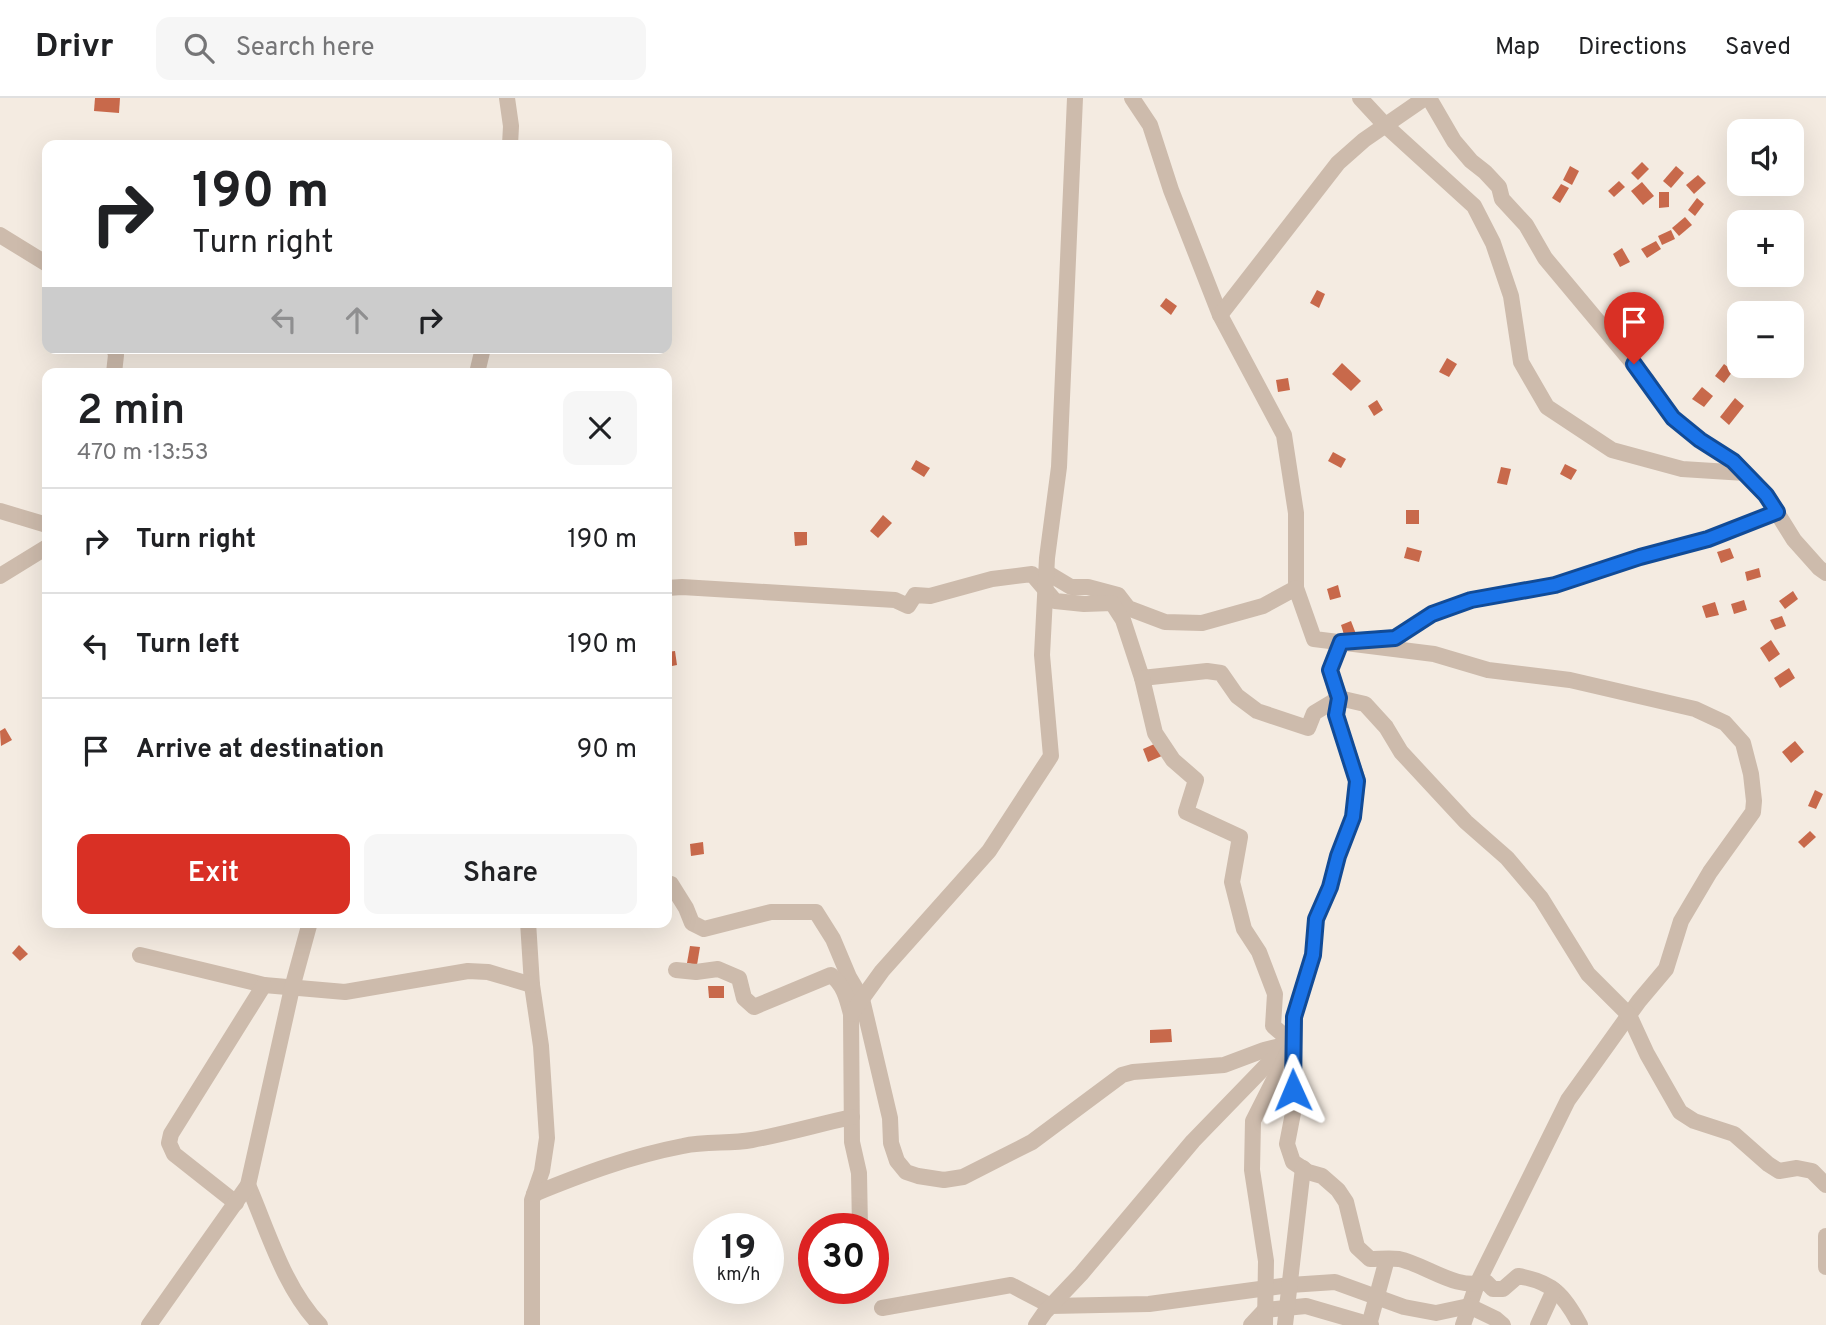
<!DOCTYPE html>
<meta charset="utf-8">
<style>
:root{--surface:#fff;--page:#f6f6f6;--text:#202124;--muted:#757577;--line:#e0e0e0;--accent:#d93025}
body{margin:0;font-family:Overpass,sans-serif;background:var(--page);color:var(--text);height:100vh;display:flex;flex-direction:column;font-size:26px;white-space:nowrap}
*{box-sizing:border-box;margin:0}
p{font-size:23px;color:var(--muted)}
.icon{flex:none;width:38px;height:38px;fill:none;stroke:currentColor;stroke-width:2;stroke-linecap:round;stroke-linejoin:round}
.map{position:relative;flex:1;overflow:hidden}
.details{position:absolute;left:42px;top:270px;width:630px;height:560px;display:flex;flex-direction:column;background:var(--surface);border-radius:14px;box-shadow:0 7px 28px #0002}
.details>*{flex:none}
.guide{position:absolute;left:42px;top:42px;width:630px;height:214px;border-radius:14px;box-shadow:0 7px 28px #0002;background:#fff;color:var(--text);overflow:hidden}
.buttons{position:absolute;left:1727px;top:21px;display:grid;gap:14px}
.buttons a{display:grid;place-items:center;width:77px;height:77px;border-radius:14px;background:var(--surface);box-shadow:0 7px 28px #0002;font-size:35px}
.speed{position:absolute;left:693px;top:1115px;display:flex;gap:14px;font-size:35px;font-weight:700;text-align:center}
.speed>*{display:grid;place-content:center;width:91px;height:91px;border-radius:50%;background:var(--surface);box-shadow:0 7px 28px #0002;line-height:1}
.speed small{font-size:18px;font-weight:400}
.speed .limit{border:10px solid #d22;background:#fff;color:#111}
.pin{position:absolute;display:grid;place-items:center;width:60px;height:60px;color:#fff;margin:-72px -30px;border-radius:50% 50% 50% 0;rotate:-45deg;box-shadow:0 0 7px #0007}
.pin .icon{rotate:45deg}
.me{position:absolute;width:77px;margin:-38px;rotate:359deg;stroke-linejoin:round;filter:drop-shadow(0 0 5px #0008)}
.turn{display:flex;align-items:center;gap:24px;height:147px;padding:0 35px;font-size:32px}
.turn .icon{width:91px;height:91px;stroke-width:2.5}
.turn b{display:block;font-size:49px;line-height:60px}
.lanes{display:flex;align-items:center;height:66px;padding:0 35px;background:#0003;justify-content:center;gap:35px;direction:ltr}
.lanes .off{opacity:.35}
.round{display:grid;place-items:center;flex:none;width:74px;height:74px;border-radius:14px;background:var(--page)}
.summary{display:flex;align-items:center;justify-content:space-between;height:119px;padding:0 35px}
h1{font-size:42px;font-weight:600;line-height:52px}
.button{display:flex;gap:14px;margin-top:auto;padding:14px 35px}
.button a{flex:1;height:80px;border-radius:14px;background:var(--accent);color:#fff;font-size:28px;font-weight:600;line-height:80px;text-align:center}
.button a+a{background:var(--page);color:var(--text)}
ul{padding:0;list-style:none}
li{display:flex;align-items:center;gap:21px;height:105px;padding:0 35px;border-top:2px solid var(--line)}
li div{flex:1}
li b{display:block;font-size:26px}
li em{font-style:normal}
header{display:flex;align-items:center;gap:42px;box-sizing:border-box;height:98px;padding:0 35px;background:var(--surface);border-bottom:2px solid var(--line)}
header strong{font-size:33px}
nav{display:flex;gap:38px;margin-inline-start:auto;font-size:24px}
.search{width:490px;height:63px;background:var(--page);display:flex;align-items:center;gap:18px;box-sizing:border-box;padding:0 24px;border-radius:14px;color:var(--muted);font-size:26px}
.map>svg:first-child{display:block}
.building{fill:#c8694b}
.lines{fill:none;stroke-linecap:round;stroke-linejoin:round}
.street{stroke:#cdbbac;stroke-width:16}
.route-casing{stroke:#114b97;stroke-width:18}
.route{stroke:#1a73e8;stroke-width:12}
</style>
<header>
<strong>Drivr</strong>
<div class="search"><svg class="icon" aria-label="search" viewBox="0 0 24 24"><circle cx="10" cy="10" r="6"/><path d="M15 15l6 6"/></svg>Search here</div>
<nav><a>Map</a><a>Directions</a><a>Saved</a></nav>
</header>
<div class="map">
<svg width="1826" height="1227" viewBox="0 0 1826 1227">
<rect width="100%" height="100%" fill="#f4ebe1"/>
<g class="building">
<polygon points="95,0 120,0 119,15 94,13"/>
<polygon points="1642,64 1649,71 1638,82 1631,75"/>
<polygon points="1570,68 1579,73 1572,87 1563,82"/>
<polygon points="1676,68 1684,75 1671,90 1663,83"/>
<polygon points="1698,77 1706,85 1694,96 1686,87"/>
<polygon points="1619,83 1625,89 1614,99 1608,93"/>
<polygon points="1642,84 1654,98 1643,107 1631,93"/>
<polygon points="1561,86 1569,90 1560,105 1552,100"/>
<polygon points="1659,94 1669,94 1669,109 1659,110"/>
<polygon points="1697,100 1704,106 1695,118 1688,112"/>
<polygon points="1685,119 1692,127 1679,138 1672,130"/>
<polygon points="1671,132 1675,141 1662,147 1658,138"/>
<polygon points="1656,143 1661,151 1647,160 1641,151"/>
<polygon points="1622,150 1630,164 1620,169 1613,156"/>
<polygon points="1317,192 1325,196 1319,210 1310,205"/>
<polygon points="1166,200 1177,208 1171,217 1160,208"/>
<polygon points="1447,260 1457,266 1449,279 1439,274"/>
<polygon points="1342,265 1361,283 1351,293 1332,276"/>
<polygon points="1724,266 1733,273 1724,285 1715,278"/>
<polygon points="1288,280 1290,292 1278,294 1276,282"/>
<polygon points="1702,289 1713,298 1704,309 1692,301"/>
<polygon points="1735,300 1744,308 1729,327 1720,319"/>
<polygon points="1377,302 1383,312 1374,318 1368,308"/>
<polygon points="1333,354 1346,361 1341,370 1328,363"/>
<polygon points="916,362 930,370 924,379 911,371"/>
<polygon points="1565,366 1577,372 1571,382 1560,376"/>
<polygon points="1501,369 1511,371 1507,387 1497,385"/>
<rect x="1406" y="412" width="13" height="14"/>
<polygon points="883,417 892,425 878,440 870,433"/>
<polygon points="794,434 807,434 807,447 795,448"/>
<polygon points="1407,449 1422,453 1419,464 1404,460"/>
<polygon points="1730,450 1734,460 1721,465 1717,454"/>
<polygon points="1759,470 1761,479 1747,483 1745,474"/>
<polygon points="1338,487 1341,499 1330,502 1327,491"/>
<polygon points="1793,493 1798,501 1785,511 1779,503"/>
<polygon points="1744,502 1747,512 1734,516 1731,506"/>
<polygon points="1715,504 1719,517 1706,520 1702,508"/>
<polygon points="1782,518 1786,528 1775,532 1770,522"/>
<polygon points="1351,523 1356,536 1345,540 1341,527"/>
<polygon points="1771,542 1780,556 1769,564 1760,550"/>
<polygon points="675,553 677,567 667,569 667,554"/>
<polygon points="1789,570 1795,580 1780,590 1774,580"/>
<polygon points="5,630 12,642 1,648 0,633"/>
<polygon points="1795,643 1804,654 1791,665 1782,654"/>
<polygon points="1159,644 1164,657 1148,664 1143,651"/>
<polygon points="1815,692 1823,696 1816,711 1808,708"/>
<polygon points="1810,733 1816,739 1804,750 1798,744"/>
<polygon points="703,744 704,756 691,758 690,746"/>
<polygon points="19,847 28,856 20,863 12,855"/>
<polygon points="690,848 700,849 697,867 687,865"/>
<polygon points="708,888 724,888 724,900 709,900"/>
<polygon points="1171,931 1172,944 1150,945 1150,932"/>
</g>
<g class="lines">
<g class="street">
<polyline points="507,0 511,28 510,47"/>
<polyline points="1132,0 1150,27 1171,92 1220,217 1284,337 1296,415 1296,490"/>
<polyline points="1360,0 1385,27 1474,108 1493,145 1511,198 1521,264 1547,309 1612,352 1682,371 1745,375"/>
<polyline points="1429,0 1454,43 1471,63 1485,74 1499,89 1502,101 1526,127 1545,160 1647,282 1673,320 1700,342 1733,363 1766,397 1794,442 1819,470 1826,475"/>
<polyline points="0,137 47,166"/>
<polyline points="1220,217 1338,65 1364,42 1425,0"/>
<polyline points="114,250 116,257 114,275"/>
<polyline points="477,275 483,250"/>
<polyline points="0,413 47,427"/>
<polyline points="1046,474 1071,489 1088,489 1118,497 1128,510 1165,524 1202,525 1263,508 1296,490 1314,541 1434,556 1488,572 1570,582 1695,611 1725,625 1743,645 1751,676 1754,703 1753,714 1710,774 1681,823 1666,871 1639,903 1568,1002 1477,1186 1463,1227"/>
<polyline points="0,478 47,449"/>
<polyline points="667,490 682,489 895,502 908,508 915,497 930,498 992,481 1032,476 1055,503 1084,506 1112,505 1123,522 1142,580 1207,573 1221,575 1237,598 1257,613 1308,630 1314,615 1339,600 1365,606 1386,629 1401,654 1466,724 1507,760 1541,800 1588,876 1629,917 1647,956 1680,1014 1694,1023 1734,1036 1768,1066 1779,1073 1797,1070 1812,1073 1826,1087"/>
<polyline points="1376,541 1395,540 1432,516 1471,502 1555,487 1640,459 1708,441 1777,414"/>
<path d="M1350,543l-9,1 -11,27 9,29 -3,17 22,66 -5,36 -15,39 -8,31 -14,32 -3,36 -19,62 -1,96 -6,31 6,18 15,10 14,4 16,14 8,12 11,45 13,12c9,0 20,-1 29,0 28,6 57,32 87,23l7,7h10l15,-13c35,6 46,19 62,49"/>
<polyline points="1142,580 1155,635 1173,662 1196,682 1186,714 1240,739 1232,784 1244,831 1259,854 1275,896 1273,928 1293,945"/>
<polyline points="667,786 671,786 686,810 692,825 704,831 771,814 816,814 833,841 849,879 862,901 890,1020 891,1045 897,1063 906,1074 918,1078 944,1082 963,1079 1032,1044 1122,977 1133,974 1224,967 1264,952 1293,945"/>
<polyline points="528,824 532,887 541,948 547,1040 542,1073 532,1102 532,1227"/>
<polyline points="140,857 264,887 345,894 468,873 488,874 532,887"/>
<path d="M676,872l20,2 22,-3 21,9 5,20 10,9 77,-32c13,10 16,24 20,39l1,128 7,31 1,55"/>
<polyline points="851,916 882,873 989,753 1051,658 1042,557 1047,460 1059,369 1075,0"/>
<path d="M248,1087c20,46 36,103 72,140"/>
<path d="M534,1096c49,-20 97,-38 149,-48 23,-5 46,-2 69,-6 34,-6 67,-16 100,-23"/>
<polyline points="236,1105 174,1056 169,1045 171,1036 264,887"/>
<polyline points="1826,1138 1826,1169"/>
<polyline points="882,1210 1011,1187 1051,1208 1149,1206 1290,1187 1335,1184 1404,1209 1436,1215 1469,1208 1496,1221 1503,1227"/>
<polyline points="149,1227 248,1087 292,890 310,824"/>
<polyline points="1036,1227 1045,1214 1081,1176 1193,1043 1287,946"/>
<polyline points="1251,1227 1265,1212 1306,1208 1371,1227"/>
<polyline points="1265,1227 1266,1163 1252,1072 1253,1023 1290,950"/>
<polyline points="1285,1227 1303,1070"/>
<polyline points="1369,1227 1387,1161"/>
<polyline points="1538,1227 1554,1192"/>
</g>
</g>
<g class="lines">
<g class="route-casing">
<polyline id="route" points="1293,992 1294,919 1313,857 1316,821 1330,789 1338,758 1353,719 1357,683 1336,617 1339,600 1330,572 1341,544 1395,540 1432,516 1471,502 1555,487 1640,459 1708,441 1777,414 1766,397 1733,363 1700,342 1673,320 1634,266"/>
</g>
<use href="#route" class="route"/>
</g>
</svg>
<div class="buttons">
<a><svg class="icon" aria-label="sound" viewBox="0 0 24 24"><path d="M4 9h4l5-4v14l-5-4H4zM17 9q2 3 0 6"/></svg></a>
<a>+</a>
<a>−</a>
</div>
<div class="speed"><div>19<small>km/h</small></div><div class="limit">30</div></div>
<div class="pin" style="left:1634px;top:266px;background:#d93025"><svg class="icon" aria-label="arrive" viewBox="0 0 24 24"><path d="M6 21V4h12l-3 4 3 4H6"/></svg></div>
<svg class="me" style="left:1293px;top:992px" viewBox="-20 -20 40 40"><path d="M0-17L14 15 0 8-14 15z" fill="#1a73e8" stroke="#fff" stroke-width="4"/></svg>
<div class="guide">
<div class="turn"><svg class="icon" aria-label="right" viewBox="0 0 24 24"><path d="M7 20v-9h11M14 6l5 5-5 5"/></svg><div><b>190 m</b>Turn right</div></div>
<div class="lanes"><svg class="icon off" aria-label="left" viewBox="0 0 24 24"><path d="M17 20v-9H6M10 6l-5 5 5 5"/></svg><svg class="icon off" aria-label="ahead" viewBox="0 0 24 24"><path d="M12 20V5M6 11l6-6 6 6"/></svg><svg class="icon" aria-label="right" viewBox="0 0 24 24"><path d="M7 20v-9h11M14 6l5 5-5 5"/></svg></div>
</div>
<section class="details">
<div class="summary"><div><h1>2 min</h1><p>470 m · 13:53</p></div><a class="round"><svg class="icon" aria-label="close" viewBox="0 0 24 24"><path d="M6 6l12 12M18 6L6 18"/></svg></a></div>
<ul>
<li><svg class="icon" aria-label="right" viewBox="0 0 24 24"><path d="M7 20v-9h11M14 6l5 5-5 5"/></svg><div><b>Turn right</b></div><em>190 m</em></li>
<li><svg class="icon" aria-label="left" viewBox="0 0 24 24"><path d="M17 20v-9H6M10 6l-5 5 5 5"/></svg><div><b>Turn left</b></div><em>190 m</em></li>
<li><svg class="icon" aria-label="arrive" viewBox="0 0 24 24"><path d="M6 21V4h12l-3 4 3 4H6"/></svg><div><b>Arrive at destination</b></div><em>90 m</em></li>
</ul>
<div class="button"><a>Exit</a><a>Share</a></div>
</section>
</div>
